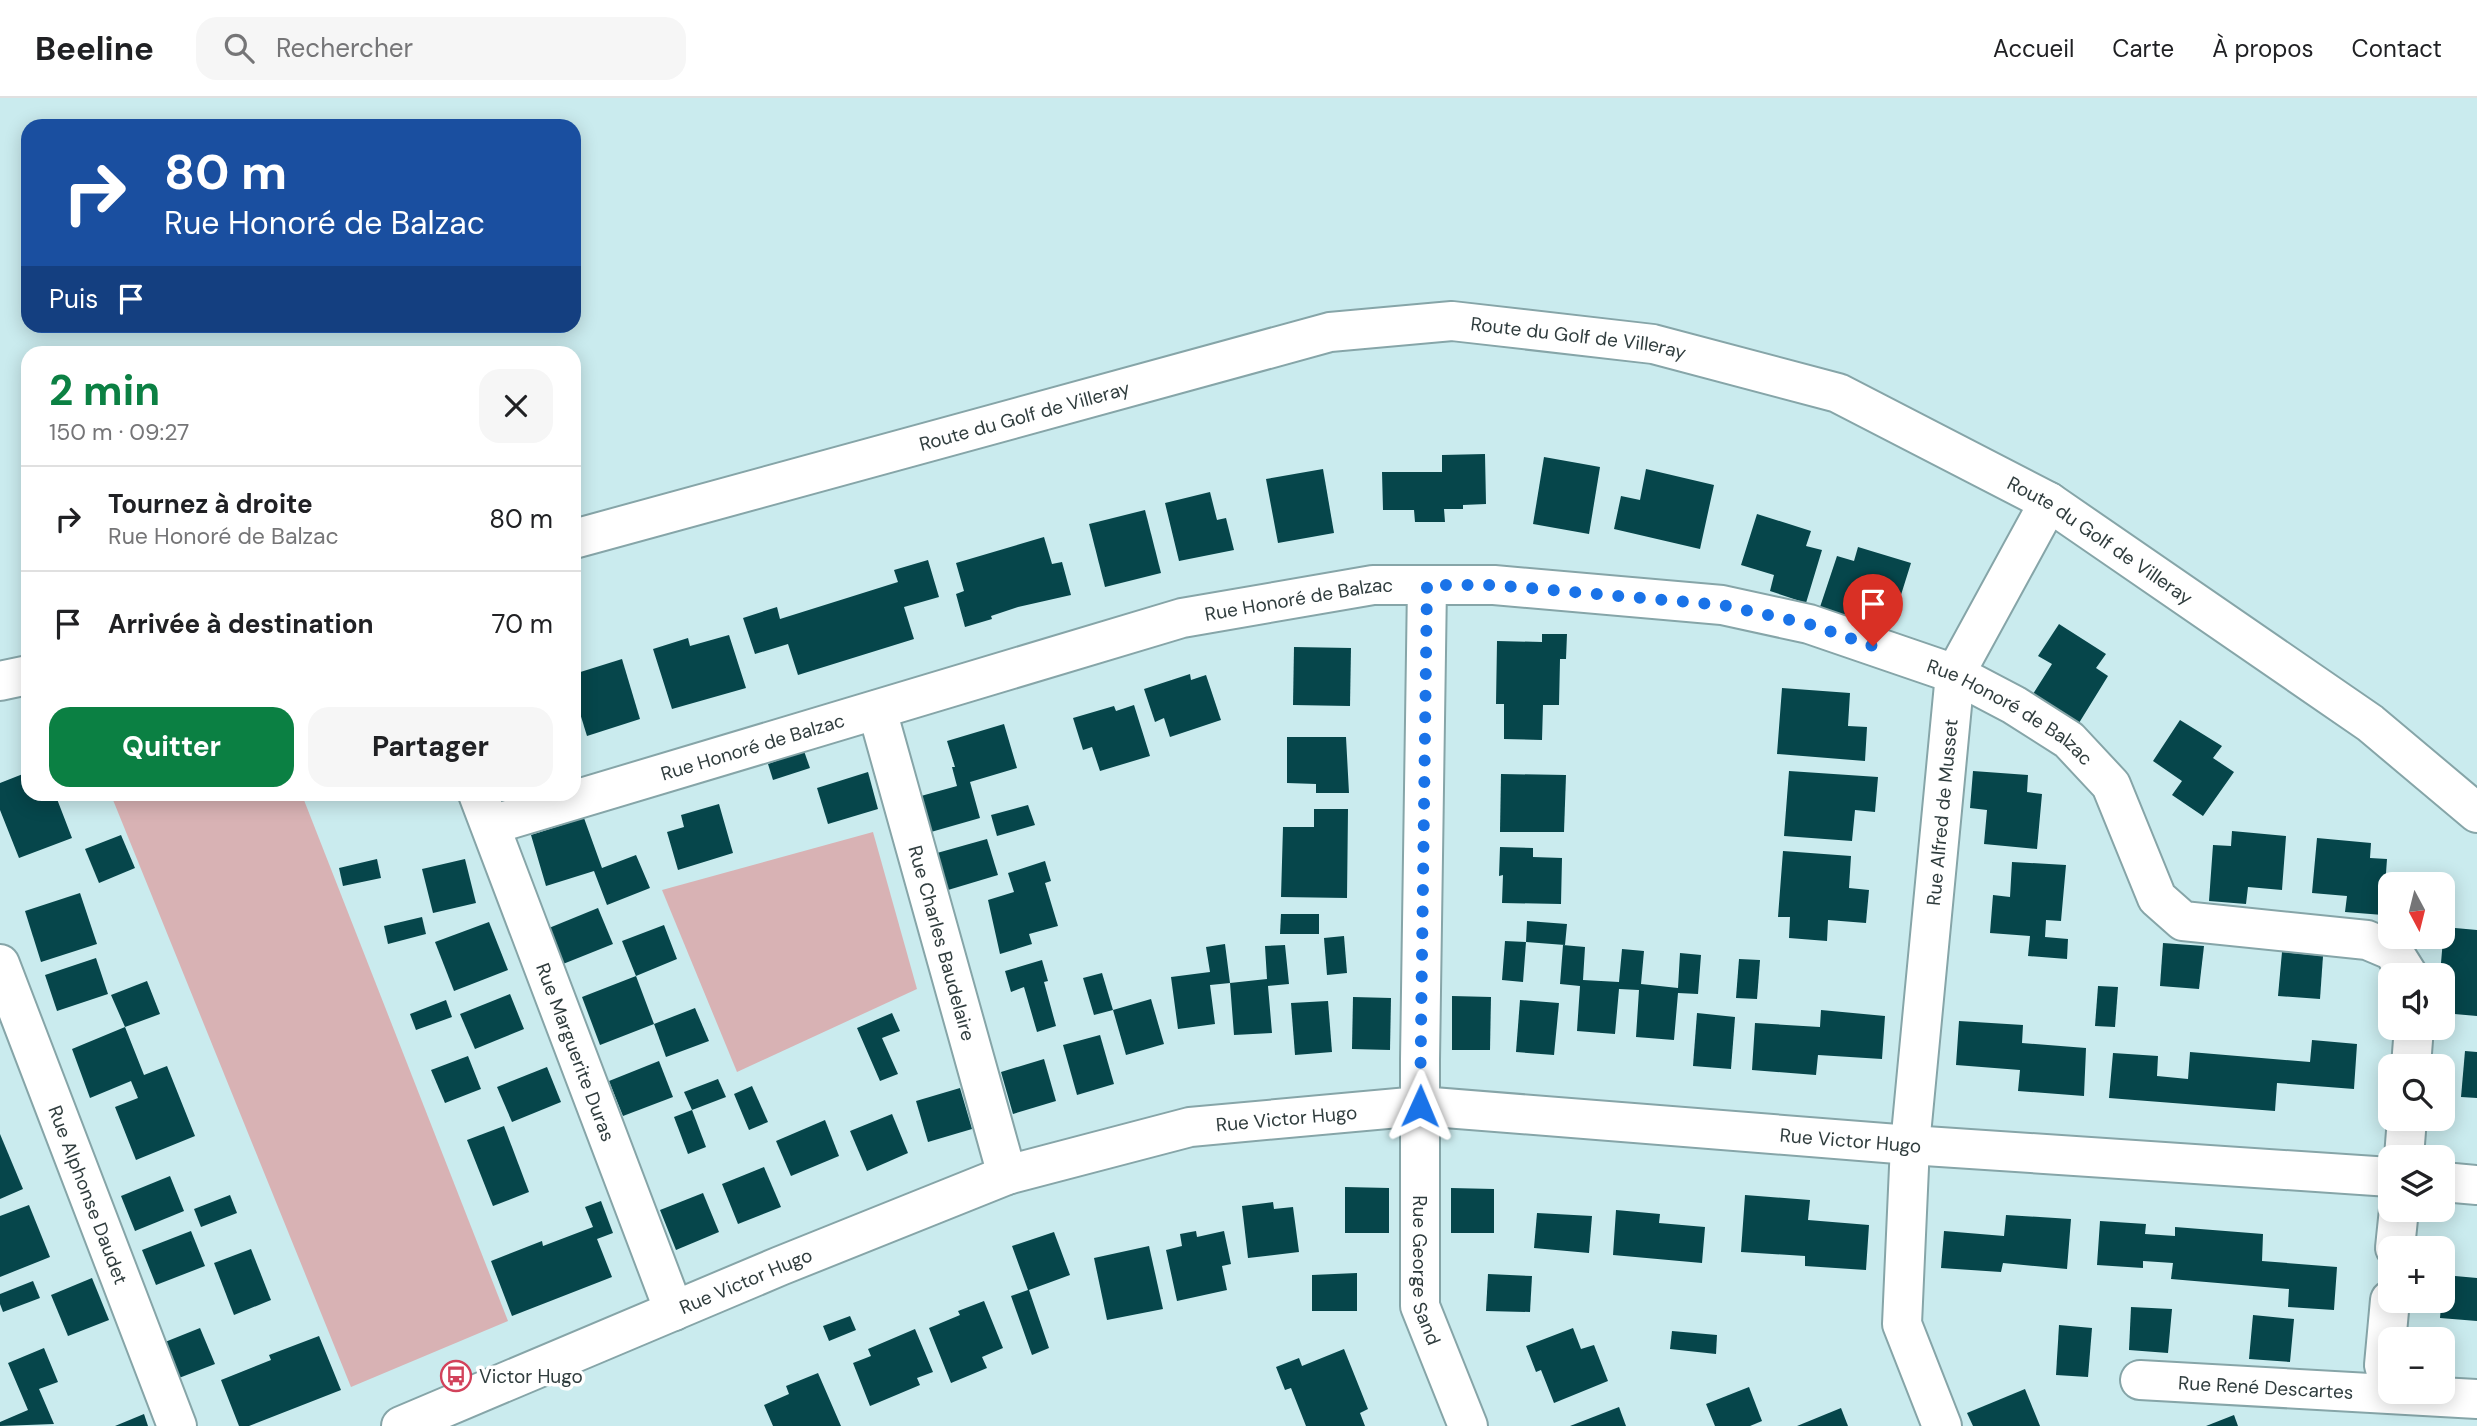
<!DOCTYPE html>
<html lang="fr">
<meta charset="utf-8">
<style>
:root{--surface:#fff;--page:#f6f6f6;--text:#202124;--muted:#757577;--line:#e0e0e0;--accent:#0b8043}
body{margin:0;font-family:"DM Sans",sans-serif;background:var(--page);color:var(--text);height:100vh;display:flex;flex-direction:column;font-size:26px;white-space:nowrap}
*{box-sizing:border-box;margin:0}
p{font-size:23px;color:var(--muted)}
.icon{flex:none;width:38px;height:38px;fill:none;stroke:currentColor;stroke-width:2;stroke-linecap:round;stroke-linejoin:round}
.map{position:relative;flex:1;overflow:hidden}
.sheet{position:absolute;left:21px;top:248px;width:560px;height:455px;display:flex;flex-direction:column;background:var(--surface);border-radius:21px;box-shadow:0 4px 18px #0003}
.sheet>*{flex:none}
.banner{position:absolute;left:21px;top:21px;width:560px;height:214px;border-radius:21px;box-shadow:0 4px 18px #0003;background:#1a4fa0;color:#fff;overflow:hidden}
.needle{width:46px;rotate:173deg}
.buttons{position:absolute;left:2378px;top:774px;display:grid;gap:14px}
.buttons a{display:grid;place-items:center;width:77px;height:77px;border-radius:14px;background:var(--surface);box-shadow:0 4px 18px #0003;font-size:35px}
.pin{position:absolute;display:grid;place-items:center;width:60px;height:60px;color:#fff;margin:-72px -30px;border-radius:50% 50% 50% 0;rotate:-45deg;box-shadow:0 0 7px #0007}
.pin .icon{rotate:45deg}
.me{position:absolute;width:77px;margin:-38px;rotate:1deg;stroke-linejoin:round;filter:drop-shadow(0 0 5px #0008)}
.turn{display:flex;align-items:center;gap:24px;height:147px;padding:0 28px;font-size:32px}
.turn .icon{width:91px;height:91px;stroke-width:2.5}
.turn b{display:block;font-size:49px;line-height:60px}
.then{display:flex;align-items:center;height:66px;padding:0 28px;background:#0003;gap:14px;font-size:26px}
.round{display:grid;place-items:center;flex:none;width:74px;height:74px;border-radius:21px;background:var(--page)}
.head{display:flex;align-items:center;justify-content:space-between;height:119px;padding:0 28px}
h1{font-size:42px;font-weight:700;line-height:52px;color:var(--accent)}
.cta{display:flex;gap:14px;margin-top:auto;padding:14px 28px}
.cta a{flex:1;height:80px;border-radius:21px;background:var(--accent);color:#fff;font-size:28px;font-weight:700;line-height:80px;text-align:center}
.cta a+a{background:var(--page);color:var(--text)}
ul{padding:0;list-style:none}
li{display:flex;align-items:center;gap:21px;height:105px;padding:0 28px;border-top:2px solid var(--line)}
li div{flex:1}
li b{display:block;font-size:26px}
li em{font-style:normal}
header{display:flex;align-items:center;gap:42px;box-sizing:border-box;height:98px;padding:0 35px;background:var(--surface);border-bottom:2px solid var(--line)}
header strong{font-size:33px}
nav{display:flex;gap:38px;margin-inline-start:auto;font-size:24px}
.search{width:490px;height:63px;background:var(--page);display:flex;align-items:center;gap:18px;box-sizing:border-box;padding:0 24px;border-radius:21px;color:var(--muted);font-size:26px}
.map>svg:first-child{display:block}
.green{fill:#d8b2b4}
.building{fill:#06464b}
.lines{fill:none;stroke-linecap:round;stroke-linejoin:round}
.minor-casing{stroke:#86a5a8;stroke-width:42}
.minor{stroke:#fff;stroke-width:38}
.route{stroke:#1a73e8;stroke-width:12;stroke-dasharray:0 21.6}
.labels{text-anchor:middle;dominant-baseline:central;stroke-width:7;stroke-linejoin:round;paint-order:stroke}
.street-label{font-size:19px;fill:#303d3e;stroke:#fff}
.poi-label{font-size:19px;fill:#303d3e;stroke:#fff;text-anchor:start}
</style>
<header>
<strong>Beeline</strong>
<div class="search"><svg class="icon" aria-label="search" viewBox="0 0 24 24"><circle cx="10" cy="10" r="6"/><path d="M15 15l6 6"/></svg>Rechercher</div>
<nav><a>Accueil</a><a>Carte</a><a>À propos</a><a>Contact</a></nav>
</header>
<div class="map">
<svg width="2477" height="1328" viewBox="0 0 2477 1328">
<rect width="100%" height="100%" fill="#caebee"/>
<g class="green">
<polygon points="111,697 302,697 508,1223 351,1289"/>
<polygon points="873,734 917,891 737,974 662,792"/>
</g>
<g class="building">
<polygon points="1485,356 1486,406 1463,407 1463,411 1444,411 1445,424 1415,424 1414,412 1383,412 1382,374 1442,374 1442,357"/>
<polygon points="1544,359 1600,369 1589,436 1533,426"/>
<polygon points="1323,371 1334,435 1278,445 1266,381"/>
<polygon points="1646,371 1714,387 1700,451 1614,431 1621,398 1640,402"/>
<polygon points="1210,394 1217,422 1226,420 1234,452 1179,463 1165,405"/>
<polygon points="1145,412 1161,475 1105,489 1089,426"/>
<polygon points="1757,416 1811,433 1806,448 1822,452 1806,505 1770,493 1774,477 1741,467"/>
<polygon points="1044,439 1052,466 1062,464 1071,497 1018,509 991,518 992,521 965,529 956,496 964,493 956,465"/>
<polygon points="1858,449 1911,465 1895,516 1861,506 1856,521 1820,509 1837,458 1854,463"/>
<polygon points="928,462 939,499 904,509 914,541 798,577 788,546 755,556 743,520 777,509 780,521 898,484 894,472"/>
<polygon points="2059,526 2106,556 2096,570 2108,578 2079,625 2033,596 2052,566 2038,558"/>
<polygon points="1542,536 1567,536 1566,561 1560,561 1559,607 1543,607 1542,642 1504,641 1504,606 1496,606 1497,543 1542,544"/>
<polygon points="729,537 746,590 672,611 653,551 688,540 690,548"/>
<polygon points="1294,549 1351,550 1350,608 1293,607"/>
<polygon points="622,561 640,621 587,638 574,596 574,576"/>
<polygon points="1190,576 1191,582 1206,577 1221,622 1170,639 1164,620 1155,624 1144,591"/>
<polygon points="1782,590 1850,595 1848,628 1867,629 1865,663 1777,656"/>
<polygon points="1134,607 1150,658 1100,673 1092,649 1083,652 1073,620 1114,608 1116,613"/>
<polygon points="2180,622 2222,648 2213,660 2234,674 2203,718 2172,697 2182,683 2153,663"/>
<polygon points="1004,626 1017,670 970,684 980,720 931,734 921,698 957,688 952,669 955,669 947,643"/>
<polygon points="1287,639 1346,639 1349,695 1316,695 1316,686 1287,685"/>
<polygon points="804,653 810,670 773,682 768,666"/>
<polygon points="1789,673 1878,679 1875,714 1855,712 1852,743 1784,738"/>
<polygon points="1973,673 2028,677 2027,694 2042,696 2037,751 1984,746 1987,712 1970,710"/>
<polygon points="28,674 28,696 69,696 57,701 72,740 19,760 0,712 0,685"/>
<polygon points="868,674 878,711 828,726 817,690"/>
<polygon points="1501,676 1566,677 1564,734 1500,734"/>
<polygon points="719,706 733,755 678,772 667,734 684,729 681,717"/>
<polygon points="1028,707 1035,727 997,738 991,717"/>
<polygon points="1314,711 1348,711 1347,800 1281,799 1283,729 1314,729"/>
<polygon points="584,720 602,770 636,757 650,790 607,807 594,773 546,788 531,737"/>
<polygon points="2232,733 2286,738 2282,792 2248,789 2246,806 2209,803 2213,747 2231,748"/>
<polygon points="121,737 135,770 99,785 85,751"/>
<polygon points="2317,740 2371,745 2370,760 2387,761 2383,817 2345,814 2347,798 2312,795"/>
<polygon points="987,741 998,777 948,792 937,755"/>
<polygon points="1500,749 1533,750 1533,759 1562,760 1561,806 1502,805 1503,777 1499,778"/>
<polygon points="1783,753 1851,758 1849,790 1869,792 1866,825 1828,822 1827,843 1789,840 1790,819 1778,819"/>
<polygon points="377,761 381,780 343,788 339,770"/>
<polygon points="465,761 476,805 433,815 422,771"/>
<polygon points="1045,763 1051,783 1045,785 1058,828 1029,836 1032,846 1000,856 988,802 1014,794 1008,775"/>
<polygon points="2012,764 2066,767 2061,823 2046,822 2045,839 2068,841 2067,861 2028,858 2030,838 1990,835 1993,797 2010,799"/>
<polygon points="80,795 97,846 41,864 25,813"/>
<polygon points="598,810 613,846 563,866 549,830"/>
<polygon points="1281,816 1319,816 1319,836 1280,836"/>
<polygon points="422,819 426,836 388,846 384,828"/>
<polygon points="1527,823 1567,826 1565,847 1526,844 1523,884 1502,882 1505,843 1526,844"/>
<polygon points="489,824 508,872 454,893 435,844"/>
<polygon points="664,827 677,861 636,878 654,926 600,947 582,899 636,878 622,843"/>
<polygon points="2444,829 2477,832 2477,918 2443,915 2443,877 2440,877"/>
<polygon points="1344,838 1347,875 1327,877 1324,840"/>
<polygon points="2163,845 2204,848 2199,891 2160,888"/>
<polygon points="1225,846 1230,885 1210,887 1215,926 1178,931 1171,879 1210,874 1206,849"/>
<polygon points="1285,847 1289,886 1268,888 1272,935 1234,937 1230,885 1267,881 1265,848"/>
<polygon points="1563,847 1585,849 1583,882 1619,884 1622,851 1644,853 1641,886 1678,890 1680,855 1701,857 1698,896 1678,895 1674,942 1636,939 1639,892 1619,891 1615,936 1577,933 1580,888 1560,886"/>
<polygon points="2282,854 2323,858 2320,901 2278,898"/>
<polygon points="96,860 108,896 57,913 45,877"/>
<polygon points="1739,861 1760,862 1757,901 1736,900"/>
<polygon points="1042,862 1048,883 1044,884 1056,928 1037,934 1024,889 1011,894 1005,873"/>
<polygon points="1102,875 1113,912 1094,917 1083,880"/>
<polygon points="147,883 160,916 125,929 111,897"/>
<polygon points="2098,888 2118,889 2115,929 2095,928"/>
<polygon points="510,896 524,931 475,951 460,916"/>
<polygon points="1452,898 1491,899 1490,952 1452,952"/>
<polygon points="1353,899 1391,900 1390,952 1352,951"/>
<polygon points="1151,901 1164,946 1126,957 1113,912"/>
<polygon points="446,902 452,919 416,932 410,916"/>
<polygon points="1520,902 1559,905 1554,957 1516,954"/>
<polygon points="1328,903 1332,954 1295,957 1291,905"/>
<polygon points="695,910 709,943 666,959 654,926"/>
<polygon points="1821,912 1885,918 1882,961 1818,957 1816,977 1752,972 1755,925 1820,929"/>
<polygon points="892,915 900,933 882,940 898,976 880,983 857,930"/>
<polygon points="1697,915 1735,919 1731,971 1693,968"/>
<polygon points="1959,923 2023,927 2022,945 2086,950 2084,998 2018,993 2020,972 1956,967"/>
<polygon points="125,929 144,977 167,968 195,1038 136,1062 115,1009 138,1000 131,983 90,1000 72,951"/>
<polygon points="1100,937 1114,986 1077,997 1063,947"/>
<polygon points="2312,942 2357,946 2354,991 2277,985 2275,1013 2109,1000 2113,955 2158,958 2157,978 2188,981 2190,954 2310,964"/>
<polygon points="2465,953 2477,954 2477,1000 2461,999"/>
<polygon points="468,958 481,991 445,1005 431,972"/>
<polygon points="1044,961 1056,1003 1013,1016 1001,974"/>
<polygon points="659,963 673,999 623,1018 609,983"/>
<polygon points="547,969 561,1004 512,1024 497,989"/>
<polygon points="718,981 726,999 692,1012 684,994"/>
<polygon points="752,988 768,1024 749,1032 734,996"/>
<polygon points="960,990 972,1031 928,1044 916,1003"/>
<polygon points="692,1012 706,1049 688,1056 674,1019"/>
<polygon points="892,1016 908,1055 867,1073 850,1033"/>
<polygon points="825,1022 839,1058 791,1078 776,1043"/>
<polygon points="504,1028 529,1094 493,1108 467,1042"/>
<polygon points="0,1036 23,1091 0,1101"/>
<polygon points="764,1069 781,1109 738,1126 722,1086"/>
<polygon points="170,1078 184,1113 135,1133 121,1098"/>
<polygon points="1345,1089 1389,1090 1389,1135 1345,1135"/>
<polygon points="1451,1090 1494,1091 1494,1135 1451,1135"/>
<polygon points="703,1095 719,1134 676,1152 660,1112"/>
<polygon points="230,1097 237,1115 201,1129 194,1111"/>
<polygon points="1745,1097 1810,1102 1808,1122 1869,1127 1866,1172 1805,1168 1805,1158 1741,1154"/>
<polygon points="601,1103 613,1135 597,1141 612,1179 512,1218 491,1163 542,1143 543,1148 593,1129 585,1109"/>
<polygon points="1273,1104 1274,1111 1293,1109 1299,1154 1248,1160 1242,1108"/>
<polygon points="29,1107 50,1159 0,1179 0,1118"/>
<polygon points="1616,1112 1660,1116 1659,1125 1705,1129 1702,1165 1613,1157"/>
<polygon points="1537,1115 1592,1118 1589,1155 1534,1150"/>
<polygon points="2006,1117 2071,1121 2067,1171 2003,1165 2001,1174 1941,1170 1944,1133 2004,1138"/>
<polygon points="2100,1123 2146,1126 2145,1136 2175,1138 2175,1129 2263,1136 2262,1163 2337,1169 2334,1212 2288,1209 2289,1191 2171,1181 2173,1165 2143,1163 2143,1170 2097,1167"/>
<polygon points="191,1133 205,1168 156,1187 142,1152"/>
<polygon points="1196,1133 1197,1139 1224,1133 1231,1166 1222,1168 1227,1192 1177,1203 1166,1152 1182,1148 1180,1136"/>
<polygon points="1054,1134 1070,1177 1029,1192 1049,1250 1032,1257 1011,1198 1028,1192 1012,1148"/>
<polygon points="1149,1148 1163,1211 1107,1222 1094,1160"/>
<polygon points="251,1151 271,1202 234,1217 214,1165"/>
<polygon points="1357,1175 1357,1213 1312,1213 1312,1177"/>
<polygon points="1488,1176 1532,1178 1530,1214 1486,1213"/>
<polygon points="2444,1177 2477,1180 2477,1223 2440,1220"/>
<polygon points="92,1180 109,1222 68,1238 51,1197"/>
<polygon points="33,1183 40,1200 3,1214 0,1206 0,1196"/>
<polygon points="984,1203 1003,1250 982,1259 987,1270 951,1285 929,1230 960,1217 958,1213"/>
<polygon points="2131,1209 2172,1211 2168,1255 2129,1252"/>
<polygon points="2253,1217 2294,1221 2290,1264 2249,1261"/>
<polygon points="850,1218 856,1232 829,1243 823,1228"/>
<polygon points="2059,1227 2092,1230 2088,1279 2056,1277"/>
<polygon points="200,1230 215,1266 179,1280 165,1244"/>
<polygon points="1573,1230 1581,1251 1594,1247 1608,1283 1554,1305 1541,1272 1536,1274 1526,1248"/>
<polygon points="915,1231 933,1274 917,1280 920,1287 870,1308 853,1265 871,1258 868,1251"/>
<polygon points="1672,1233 1717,1237 1716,1256 1670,1251"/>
<polygon points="319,1238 341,1292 249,1328 239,1328 221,1282 271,1262 269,1257"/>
<polygon points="44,1250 58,1284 39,1291 54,1326 0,1328 0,1324 28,1312 8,1265"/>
<polygon points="1344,1251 1368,1311 1360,1315 1365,1328 1306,1328 1291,1290 1285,1292 1276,1269 1299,1260 1302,1268"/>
<polygon points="818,1275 841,1328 773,1328 764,1307 789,1296 786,1288"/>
<polygon points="1749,1289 1762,1323 1750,1328 1715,1328 1706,1306"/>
<polygon points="2025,1291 2040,1328 1973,1328 1967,1315"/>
<polygon points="1619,1309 1626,1328 1570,1328"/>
<polygon points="1841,1310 1848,1328 1797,1328"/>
<polygon points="144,1316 148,1328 115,1328"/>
<polygon points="2234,1317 2238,1328 2206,1328"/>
</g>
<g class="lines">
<g class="minor-casing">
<g id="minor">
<path id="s1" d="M574,441l756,-207 122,-11 201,23 185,49 211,109 321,221 107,90"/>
<path id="s2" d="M1427,487l-7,475v246l48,120"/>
<polyline points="0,583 28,577"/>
<path id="s3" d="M877,612l130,465"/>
<path id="s4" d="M478,696l196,517"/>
<path id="s5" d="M491,727l691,-207 191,-33h121l228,20 87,19 146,50 59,31 55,35 42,45 46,113 26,23 184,19 26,11 15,24"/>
<path id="s6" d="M0,866l177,462"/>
<polyline points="2411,968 2414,929"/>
<polyline points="2404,1059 2407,1020"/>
<polyline points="2443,1084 2477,1087"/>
<polyline points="2395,1150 2399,1111"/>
<polyline points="2390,1202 2384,1267 2390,1290"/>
<path id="s7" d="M2140,1282l337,19"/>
<path id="s8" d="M401,1328l379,-160 227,-91 183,-48 230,-21 490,39 480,32"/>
<path id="s9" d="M1942,1328l-40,-102 8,-179 45,-471 94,-172"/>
</g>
</g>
<use href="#minor" class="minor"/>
</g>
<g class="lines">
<polyline class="route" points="1420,1008 1427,487 1494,487 1722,507 1809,526 1873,548"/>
</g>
<defs>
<g id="bus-ring" transform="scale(1.575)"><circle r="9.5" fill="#fff" stroke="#d2425b" stroke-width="1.5"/><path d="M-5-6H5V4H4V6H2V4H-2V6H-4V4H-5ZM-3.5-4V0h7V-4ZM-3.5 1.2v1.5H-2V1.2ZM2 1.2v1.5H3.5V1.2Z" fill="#d2425b"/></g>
</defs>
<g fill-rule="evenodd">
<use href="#bus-ring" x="456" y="1278"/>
</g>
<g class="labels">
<g class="street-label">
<text stroke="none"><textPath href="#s1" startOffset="1034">Route du Golf de Villeray</textPath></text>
<text stroke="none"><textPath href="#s1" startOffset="467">Route du Golf de Villeray</textPath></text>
<text stroke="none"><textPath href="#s1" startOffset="1601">Route du Golf de Villeray</textPath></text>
<text stroke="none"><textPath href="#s5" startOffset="840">Rue Honoré de Balzac</textPath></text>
<text stroke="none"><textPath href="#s5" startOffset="1575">Rue Honoré de Balzac</textPath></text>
<text stroke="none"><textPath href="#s5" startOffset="273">Rue Honoré de Balzac</textPath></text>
<text stroke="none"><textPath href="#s9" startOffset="623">Rue Alfred de Musset</textPath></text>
<text stroke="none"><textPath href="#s3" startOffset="242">Rue Charles Baudelaire</textPath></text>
<text stroke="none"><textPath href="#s4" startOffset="276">Rue Marguerite Duras</textPath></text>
<text stroke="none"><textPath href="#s8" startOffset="942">Rue Victor Hugo</textPath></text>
<text stroke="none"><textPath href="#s8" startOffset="1508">Rue Victor Hugo</textPath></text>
<text stroke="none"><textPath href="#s6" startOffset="247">Rue Alphonse Daudet</textPath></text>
<text stroke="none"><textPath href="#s2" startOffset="686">Rue George Sand</textPath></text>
<text stroke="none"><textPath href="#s8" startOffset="374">Rue Victor Hugo</textPath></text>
<text stroke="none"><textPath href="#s7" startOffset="126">Rue René Descartes</textPath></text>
</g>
<g class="poi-label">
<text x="479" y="1278">Victor Hugo</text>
</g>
</g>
</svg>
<div class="buttons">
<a><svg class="needle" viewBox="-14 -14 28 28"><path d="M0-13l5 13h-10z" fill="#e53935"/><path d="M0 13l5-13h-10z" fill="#757577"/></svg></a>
<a><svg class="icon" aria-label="sound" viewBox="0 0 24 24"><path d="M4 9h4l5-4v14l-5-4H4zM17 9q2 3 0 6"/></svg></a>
<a><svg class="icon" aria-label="search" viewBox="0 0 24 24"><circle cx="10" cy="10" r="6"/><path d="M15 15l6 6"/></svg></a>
<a><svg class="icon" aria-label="layers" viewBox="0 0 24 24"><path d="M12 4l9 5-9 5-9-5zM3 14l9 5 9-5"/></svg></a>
<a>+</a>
<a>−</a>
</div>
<div class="pin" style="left:1873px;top:548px;background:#d93025"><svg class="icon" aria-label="arrive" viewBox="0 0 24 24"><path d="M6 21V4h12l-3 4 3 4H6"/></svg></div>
<svg class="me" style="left:1420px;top:1008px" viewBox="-20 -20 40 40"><path d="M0-17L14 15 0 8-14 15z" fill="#1a73e8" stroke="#fff" stroke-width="4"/></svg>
<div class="banner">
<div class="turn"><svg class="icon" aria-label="right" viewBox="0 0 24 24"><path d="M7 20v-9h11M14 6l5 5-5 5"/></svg><div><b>80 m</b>Rue Honoré de Balzac</div></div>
<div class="then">Puis<svg class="icon" aria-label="arrive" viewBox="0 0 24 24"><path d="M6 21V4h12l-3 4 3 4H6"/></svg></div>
</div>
<section class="sheet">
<div class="head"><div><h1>2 min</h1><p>150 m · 09:27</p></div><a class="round"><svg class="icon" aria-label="close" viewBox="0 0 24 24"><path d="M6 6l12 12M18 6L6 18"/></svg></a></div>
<ul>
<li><svg class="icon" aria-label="right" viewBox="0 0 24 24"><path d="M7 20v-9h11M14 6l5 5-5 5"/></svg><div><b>Tournez à droite</b><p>Rue Honoré de Balzac</p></div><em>80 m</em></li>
<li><svg class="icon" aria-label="arrive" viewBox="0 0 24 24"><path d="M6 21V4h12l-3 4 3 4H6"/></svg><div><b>Arrivée à destination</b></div><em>70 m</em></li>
</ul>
<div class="cta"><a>Quitter</a><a>Partager</a></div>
</section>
</div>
